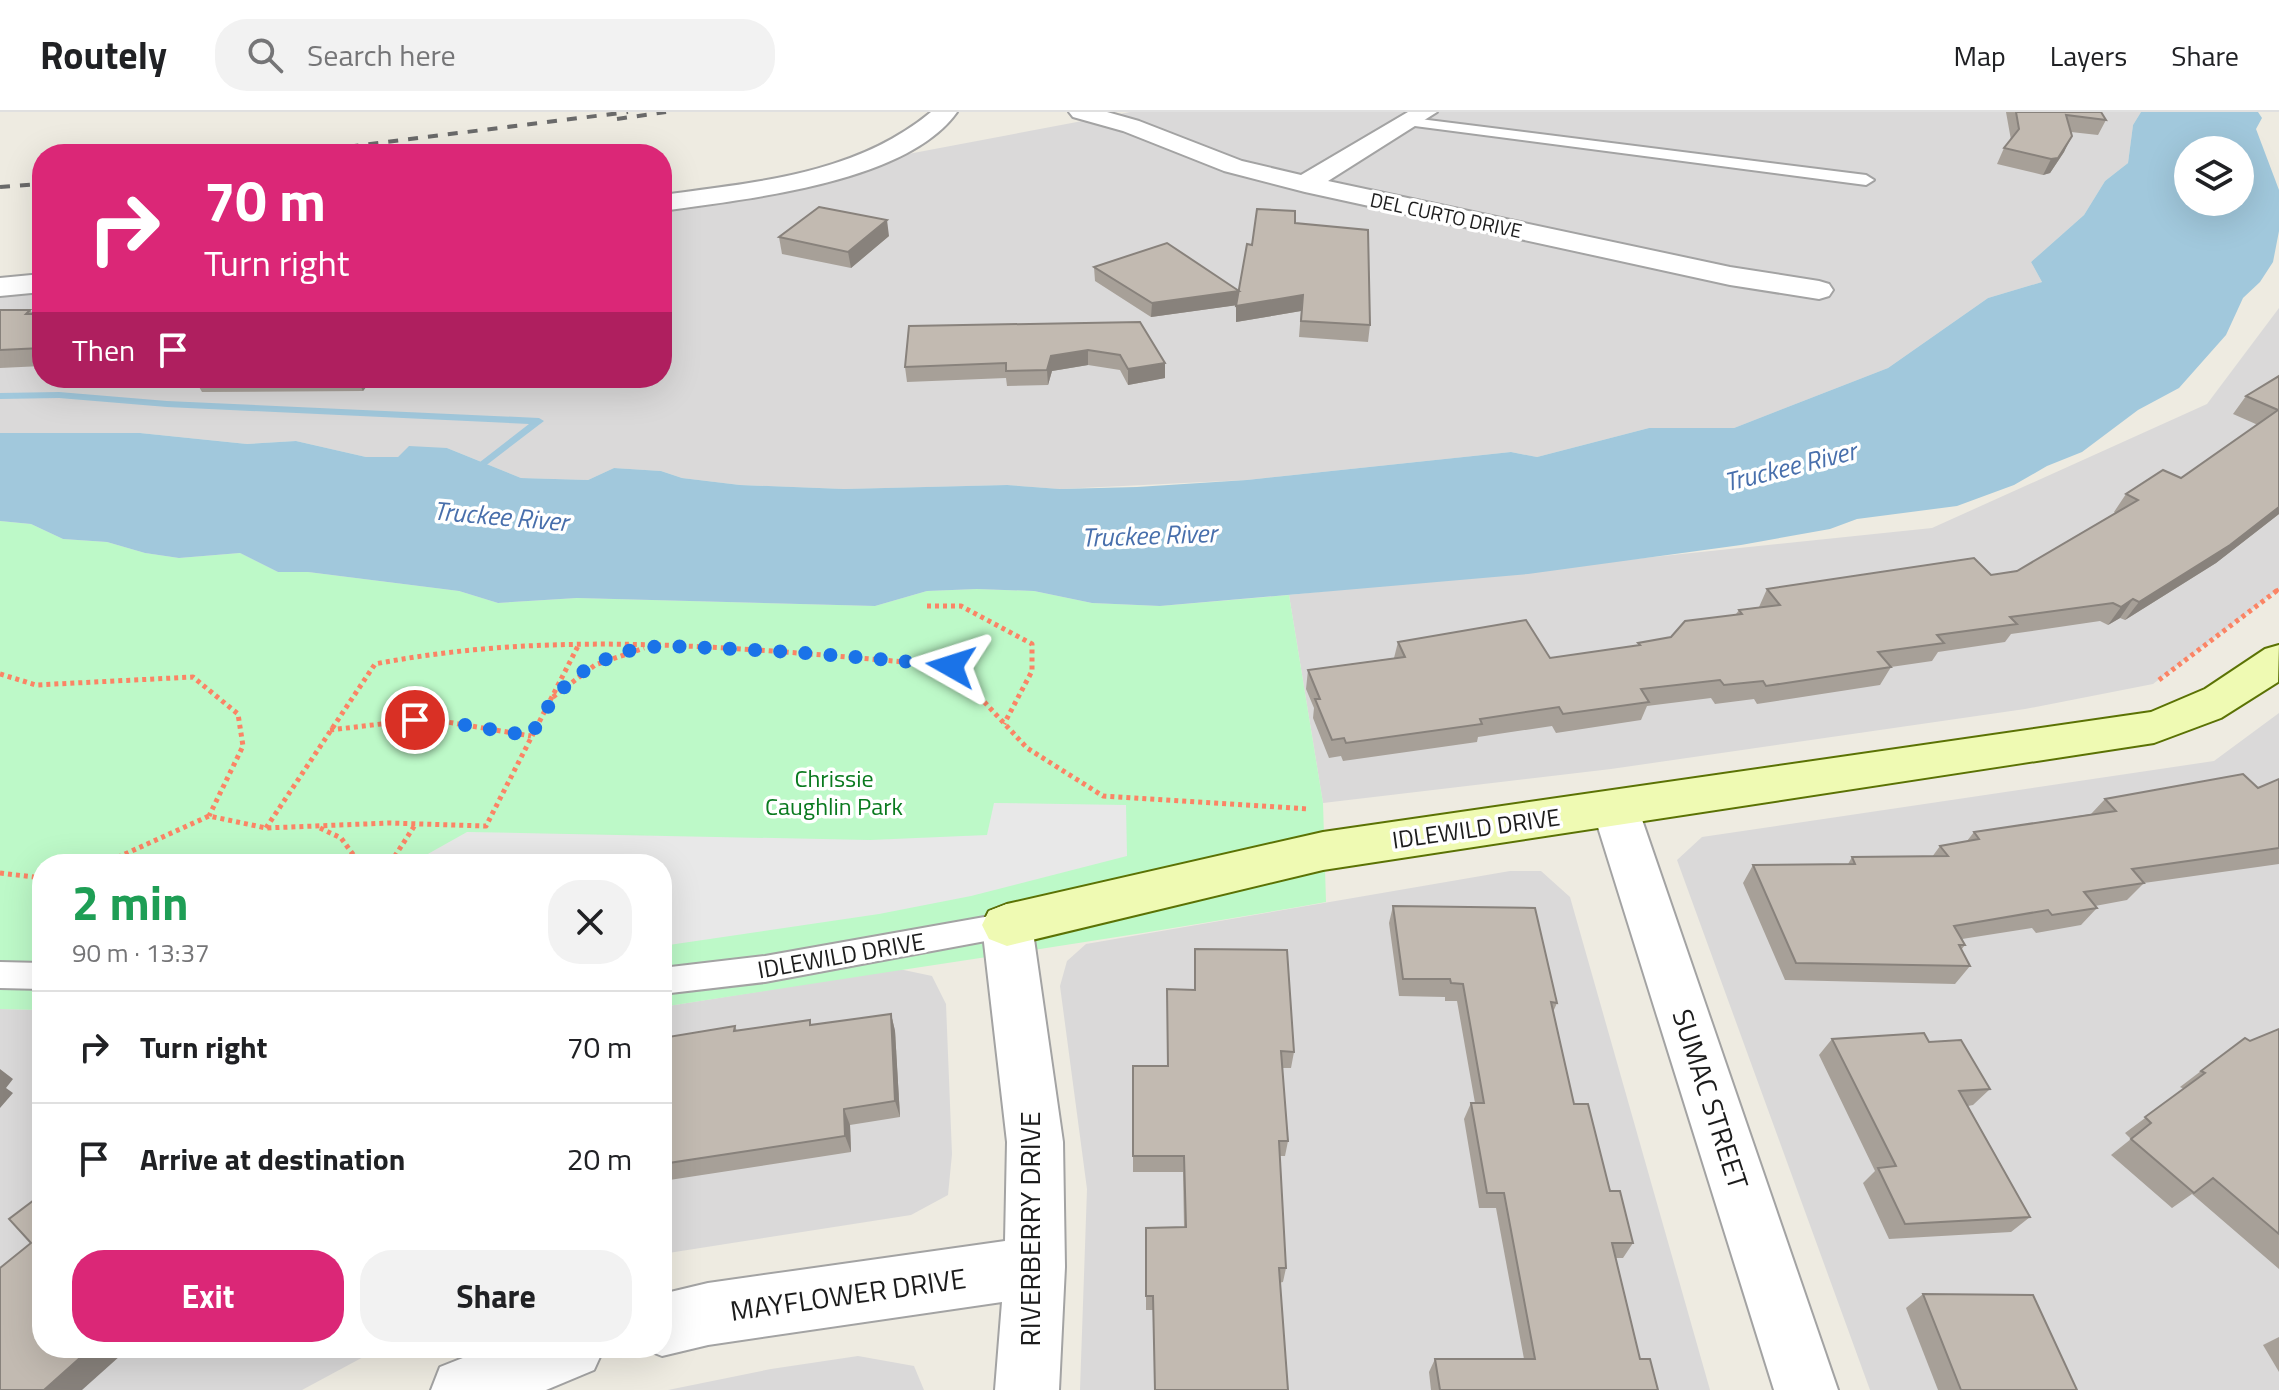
<!DOCTYPE html>
<meta charset="utf-8">
<style>
:root{--surface:#fff;--page:#f2f2f2;--text:#202124;--muted:#757577;--line:#e0e0e0;--accent:#db2777}
body{margin:0;font-family:"Titillium Web",sans-serif;background:var(--page);color:var(--text);height:100vh;display:flex;flex-direction:column;font-size:30px;white-space:nowrap}
*{box-sizing:border-box;margin:0}
p{font-size:26px;color:var(--muted)}
.icon{flex:none;width:44px;height:44px;fill:none;stroke:currentColor;stroke-width:2;stroke-linecap:round;stroke-linejoin:round}
.map{position:relative;flex:1;overflow:hidden}
.details{position:absolute;left:32px;top:742px;width:640px;height:504px;display:flex;flex-direction:column;background:var(--surface);border-radius:32px;box-shadow:0 8px 32px #0002}
.details>*{flex:none}
.guide{position:absolute;left:32px;top:32px;width:640px;height:244px;border-radius:32px;box-shadow:0 8px 32px #0002;background:#db2777;color:#fff;overflow:hidden}
.tools{position:absolute;left:2174px;top:24px;display:grid;gap:16px}
.tools a{display:grid;place-items:center;width:80px;height:80px;border-radius:50%;background:var(--surface);box-shadow:0 8px 32px #0002;font-size:40px}
.pin{position:absolute;display:grid;place-items:center;width:68px;height:68px;color:#fff;margin:-34px;border:4px solid #fff;border-radius:50%;box-shadow:0 2px 8px #0007}
.me{position:absolute;width:88px;margin:-44px;rotate:276deg;stroke-linejoin:round;filter:drop-shadow(0 0 6px #0008)}
.turn{display:flex;align-items:center;gap:28px;height:168px;padding:0 40px;font-size:36px}
.turn .icon{width:104px;height:104px;stroke-width:2.5}
.turn b{display:block;font-size:56px;line-height:68px}
.then{display:flex;align-items:center;height:76px;padding:0 40px;background:#0003;gap:16px;font-size:30px}
.round{display:grid;place-items:center;flex:none;width:84px;height:84px;border-radius:32px;background:var(--page)}
.headline{display:flex;align-items:center;justify-content:space-between;height:136px;padding:0 40px}
h1{font-size:48px;font-weight:700;line-height:60px;color:#1e9e55}
.action{display:flex;gap:16px;margin-top:auto;padding:16px 40px}
.action a{flex:1;height:92px;border-radius:32px;background:var(--accent);color:#fff;font-size:32px;font-weight:700;line-height:92px;text-align:center}
.action a+a{background:var(--page);color:var(--text)}
ul{padding:0;list-style:none}
li{display:flex;align-items:center;gap:24px;height:112px;padding:0 40px;border-top:2px solid var(--line)}
li div{flex:1}
li b{display:block;font-size:30px}
li em{font-style:normal}
header{display:flex;align-items:center;gap:48px;box-sizing:border-box;height:112px;padding:0 40px;background:var(--surface);border-bottom:2px solid var(--line)}
header strong{font-size:38px}
nav{display:flex;gap:44px;margin-inline-start:auto;font-size:28px}
.search{width:560px;height:72px;background:var(--page);display:flex;align-items:center;gap:20px;box-sizing:border-box;padding:0 28px;border-radius:32px;color:var(--muted);font-size:30px}
.map>svg:first-child{display:block}
.residential{fill:#dad9d9}
.park{fill:#bdf9c8}
.parking{fill:#e8e8e8}
.water{fill:#a1c8dc;fill-rule:evenodd}
.lines{fill:none;stroke-linecap:round;stroke-linejoin:round}
.stream{fill:#a1c8dc;fill-rule:evenodd}
.lane-casing{stroke:#a3a3a3;stroke-width:4}
.street-casing{stroke:#a3a3a3;stroke-width:4}
.secondary-casing{stroke:#5b7204;stroke-width:4}
.path-far1{stroke:#fb8465;stroke-width:4;stroke-dasharray:3 3;stroke-linecap:butt}
.path{stroke:#fb8465;stroke-width:5;stroke-dasharray:4 4;stroke-linecap:butt}
.lane{fill:#fff;fill-rule:evenodd}
.street{fill:#fff;fill-rule:evenodd}
.secondary{fill:#effab3;fill-rule:evenodd}
.rail{stroke:#6a6a6a;stroke-width:4;stroke-dasharray:10 10;stroke-linecap:butt}
.wall{fill:#a7a098}
.shaded-wall{fill:#88827c}
.building{fill:#c2bab1;stroke:#88827c;stroke-width:2}
.route{stroke:#1a73e8;stroke-width:14;stroke-dasharray:0 25.2}
.labels{text-anchor:middle;dominant-baseline:central;stroke-width:7;stroke-linejoin:round;paint-order:stroke}
.far-street-label{font-size:20px;fill:#1c1c1c;stroke:#fff}
.park-label{font-size:24px;fill:#0a7a1f;stroke:#fff}
.street-label{font-size:24px;fill:#1c1c1c;stroke:#fff}
.water-label{font-size:26px;font-style:italic;fill:#486fac;stroke:#fff}
.near-street-label{font-size:28px;fill:#1c1c1c;stroke:#fff}
</style>
<header>
<strong>Routely</strong>
<div class="search"><svg class="icon" aria-label="search" viewBox="0 0 24 24"><circle cx="10" cy="10" r="6"/><path d="M15 15l6 6"/></svg>Search here</div>
<nav><a>Map</a><a>Layers</a><a>Share</a></nav>
</header>
<div class="map">
<svg width="2279" height="1278" viewBox="0 0 2279 1278">
<rect width="100%" height="100%" fill="#eeebe1"/>
<g class="residential">
<polygon points="1130,0 2141,0 2133,13 2128,51 2105,69 2084,103 2031,150 2042,170 1988,186 1888,256 1734,316 1649,316 1537,345 1511,340 1247,368 1060,377 1007,373 844,377 740,373 682,366 661,359 614,356 588,368 521,366 447,336 398,345 366,345 296,329 247,332 140,321 0,321 0,170 42,165 42,266 662,266 662,84 765,69"/>
<polygon points="2279,196 2279,477 2153,572 2025,597 1611,657 1323,691 1289,483 1932,416 2207,292"/>
<polygon points="2279,601 2279,1278 1870,1278 1677,748 1702,725 2214,649"/>
<polygon points="1510,759 1541,759 1570,785 1710,1278 1080,1278 1087,1077 1060,874 1067,849 1086,832"/>
<polygon points="899,857 932,864 946,892 952,1042 948,1083 911,1103 662,1142 662,895"/>
<polygon points="0,897 42,898 42,1236 380,1236 302,1278 0,1278"/>
<polygon points="858,1244 914,1254 924,1278 668,1278 771,1257"/>
</g>
<path class="park" d="M0,409l31,3 32,15 44,3 38,11 34,5 61,-5 38,19h30l151,19 39,12 79,-5 298,8 52,-15 50,-2 57,2 58,12 68,3 129,-11 34,208 3,99c-221,39 -442,70 -664,105v-143h-620v146l-42,-1z"/>
<polygon class="parking" points="994,691 1126,693 1127,744 971,784 879,802 662,834 662,752 410,752 467,720 870,728 987,723"/>
<path class="water" d="M2141,0h117l4,6 -6,11 23,61v41l-6,31 -13,20 -17,16 -17,37 -47,53 -41,22 -56,42 -35,14 -33,19 -57,21 -100,13 -27,10 -89,16 -213,29 -368,32 -68,-3 -58,-12 -57,-2 -50,2 -52,15 -298,-8 -79,5 -39,-12 -151,-19h-30l-38,-19 -61,5 -34,-5 -38,-11 -44,-3 -32,-15 -31,-3v-88h140l107,11 49,-3 70,16h32l11,-11 38,2 74,30 67,2 26,-12 47,3 21,7 58,7 104,4 163,-4 53,4 77,-2 110,-7 264,-28 26,5 112,-29h85l154,-60 100,-70 54,-16 -11,-20 53,-47 21,-34 23,-18 5,-38zM2188,38h52v52h-52z"/>
<g class="lines">
<polygon class="stream" points="59,280 167,289 539,306 544,309 484,355 478,352 480,350 529,312 167,295 59,286 0,287 0,281"/>
<g class="lane-casing">
<g id="lane">
<polygon points="1412,6 1866,63 1874,68 1866,73 1407,13 1405,10"/>
<polygon points="1007,801 1017,804 1022,813 1017,822 1007,825 765,870 662,882 662,856 765,844"/>
<polygon points="0,850 42,851 42,877 0,876"/>
</g>
</g>
<g class="street-casing">
<g id="street">
<path d="M931,0h26c-51,72 -213,87 -295,99v-16c94,-13 193,-20 269,-83z"/>
<polygon points="1069,0 1107,0 1139,9 1242,49 1301,63 1408,0 1437,0 1328,69 1730,155 1819,169 1829,172 1833,178 1829,184 1819,187 1730,173 1305,80 1224,59 1123,19 1073,5"/>
<polygon points="42,162 42,180 0,184 0,166"/>
<polygon points="1615,679 1631,684 1638,696 1838,1278 1774,1278 1592,696 1599,684"/>
<polygon points="1007,792 1025,799 1032,813 1063,1030 1065,1155 1059,1278 995,1278 1002,1190 708,1233 662,1244 642,1236 662,1236 662,1182 708,1171 1005,1129 1007,1030 982,813 989,799"/>
<polygon points="488,1236 604,1236 594,1258 546,1278 431,1278 440,1255"/>
</g>
</g>
<g class="secondary-casing">
<polygon id="secondary" points="2279,533 2278,570 2221,606 2154,631 1323,758 1007,834 989,827 982,813 989,799 1007,792 1323,720 2151,600 2205,577 2265,537"/>
</g>
<polyline class="path-far1" points="2276,479 2279,477"/>
<g class="path">
<polyline points="927,494 961,494 1032,532 1032,559 1004,612"/>
<polyline points="0,562 36,573 193,565 238,602 243,634 209,704"/>
<polyline points="2159,568 2279,477"/>
<polyline points="553,585 595,553 644,536"/>
<polyline points="330,618 415,608 441,609 531,624"/>
<path d="M266,716l109,-164c189,-37 386,-14 576,2l76,82 76,48 205,13"/>
<polyline points="320,716 341,726 360,752"/>
<polyline points="103,752 209,704 266,716 389,711 486,714 578,534"/>
<polyline points="381,752 393,747 415,713"/>
<polyline points="0,761 42,766"/>
</g>
<use href="#lane" class="lane"/>
<use href="#street" class="street"/>
<use href="#secondary" class="secondary"/>
<g class="rail">
<polyline points="617,7 666,0"/>
<polyline points="289,42 628,0"/>
<polyline points="0,75 42,72"/>
</g>
</g>
<g class="wall">
<polygon points="2006,0 2101,0 2106,8 2098,23 2071,20 2064,40 2050,61 2043,63 1997,52 2004,36 2011,28"/>
<polygon points="1295,111 1370,213 1368,230 1299,225 1301,199 1236,210 1237,193 1151,205 1095,169 1094,155 1239,179 1252,133"/>
<polygon points="889,124 851,156 782,142 779,125"/>
<polygon points="0,198 30,198 33,202 42,202 42,254 0,256"/>
<polygon points="1140,210 1165,266 1128,273 1120,258 1088,253 1052,259 1048,273 1007,274 1006,266 907,270 905,255"/>
<polygon points="2279,264 2279,402 2216,451 2125,508 2120,506 2108,513 2100,509 2011,522 2005,530 1938,540 1932,549 1891,555 1880,573 1757,592 1754,587 1715,592 1711,586 1647,594 1641,608 1556,621 1552,614 1478,625 1477,630 1343,649 1341,644 1329,646 1313,606 1314,596 1306,577 1308,558 1394,546 1398,530 1550,546 1638,533 1638,531 1671,525 1736,502 1739,498 1759,495 1767,477 1991,463 2017,459 2115,401 2114,400 2126,382 2181,366 2258,313 2233,302 2246,284"/>
<polygon points="192,266 373,266 363,279 202,280 194,266"/>
<polygon points="2279,667 2279,752 2144,771 2127,788 2095,794 2097,796 2081,813 2036,821 2032,816 1962,827 1965,833 1961,838 1970,854 1955,872 1785,868 1743,771 1753,753 1848,752 1852,745 1932,745 1940,734 1967,729 1974,720 2091,702 2105,687 2258,676"/>
<polygon points="1393,794 1557,891 1553,900 1574,992 1633,1131 1623,1146 1616,1146 1640,1247 1658,1278 1431,1278 1429,1260 1435,1247 1524,1247 1496,1096 1479,1096 1464,1007 1471,991 1475,991 1457,889 1445,889 1445,885 1399,884 1389,811"/>
<polygon points="1195,837 1294,940 1291,956 1282,956 1288,1029 1285,1044 1280,1044 1286,1156 1283,1170 1153,1198 1146,1198 1146,1116 1184,1115 1183,1060 1133,1060 1133,954 1167,954 1167,877 1194,878"/>
<polygon points="891,902 895,919 900,1005 850,1013 851,1040 663,1069 662,1068 662,926 735,914 737,919 811,913"/>
<polygon points="2279,917 2279,1157 2192,1082 2172,1096 2111,1043 2131,1027 2125,1021 2184,977 2180,975 2201,959 2250,929"/>
<polygon points="1832,927 1929,930 1990,977 1973,993 1968,994 2030,1105 2011,1120 1889,1127 1863,1071 1875,1059 1819,943"/>
<polygon points="1923,1182 2077,1278 1938,1278 1906,1196"/>
<polygon points="2279,1225 2279,1260 2263,1233"/>
</g>
<g class="shaded-wall">
<polygon points="2072,24 2064,40 2050,61 2043,63 2051,47"/>
<polygon points="887,108 889,124 851,156 848,140"/>
<polygon points="1239,179 1238,193 1151,205 1152,191"/>
<polygon points="1303,183 1301,199 1236,210 1236,194"/>
<polygon points="1088,238 1088,253 1052,259 1048,273 1047,258 1051,244"/>
<polygon points="1165,251 1165,266 1128,273 1128,257"/>
<polygon points="356,266 373,266 363,279"/>
<polygon points="2279,395 2279,402 2216,451 2125,508 2139,490"/>
<polygon points="2133,487 2120,506 2108,513 2121,495"/>
<polygon points="891,902 895,919 900,1005 895,989"/>
<polygon points="0,957 13,967 6,976 13,981 0,996"/>
<polygon points="844,997 850,1013 851,1040 845,1024"/>
<polygon points="91,1236 112,1236 120,1244 82,1278 44,1278"/>
</g>
<g class="building">
<polygon points="2016,0 2101,0 2106,8 2066,3 2072,24 2058,46 2051,47 2004,36 2019,17"/>
<polygon points="819,95 887,108 848,140 779,125"/>
<polygon points="1257,97 1295,99 1295,111 1368,118 1370,213 1301,209 1303,183 1236,194 1247,132 1252,133"/>
<polygon points="1167,131 1239,179 1152,191 1094,155"/>
<polygon points="0,198 30,198 26,202 42,202 42,236 0,238"/>
<polygon points="1140,210 1165,251 1128,257 1120,243 1088,238 1051,244 1047,258 1006,259 1006,251 905,255 909,214"/>
<polygon points="2279,264 2279,395 2230,433 2139,490 2133,487 2121,495 2113,491 2010,505 2017,512 1937,523 1944,531 1878,540 1891,555 1766,574 1763,569 1724,573 1720,568 1641,577 1649,590 1563,602 1559,595 1480,607 1482,612 1346,631 1344,626 1332,628 1315,587 1320,587 1308,558 1405,545 1398,530 1526,508 1550,546 1640,533 1638,531 1671,525 1685,509 1742,502 1739,498 1780,493 1767,477 1974,446 1991,463 2017,459 2138,388 2126,382 2163,358 2181,366 2278,298 2246,284"/>
<polygon points="2243,662 2258,676 2279,667 2279,736 2132,757 2144,771 2084,780 2097,796 2052,803 2048,798 1954,814 1965,833 1959,833 1970,854 1796,851 1753,753 1855,752 1852,745 1948,744 1940,734 1979,727 1974,720 2116,699 2105,687"/>
<polygon points="1393,794 1535,796 1557,891 1551,890 1574,992 1588,992 1610,1079 1620,1079 1633,1131 1612,1131 1640,1247 1650,1247 1658,1278 1440,1278 1435,1247 1535,1247 1504,1081 1487,1081 1471,991 1484,991 1463,872 1451,871 1450,867 1403,867"/>
<polygon points="1195,837 1287,838 1294,940 1281,939 1288,1029 1279,1029 1286,1156 1279,1156 1288,1278 1155,1278 1153,1184 1146,1184 1146,1116 1186,1115 1184,1044 1133,1044 1133,954 1168,954 1167,877 1195,878"/>
<polygon points="891,902 895,989 844,997 845,1024 662,1052 662,926 735,914 734,919 810,908 810,913"/>
<polygon points="2279,917 2279,1122 2213,1066 2194,1081 2131,1027 2151,1011 2145,1005 2205,961 2201,959 2245,926 2250,929"/>
<polygon points="1924,921 1929,930 1961,928 1990,977 1959,979 2030,1105 1905,1112 1878,1056 1896,1054 1832,927"/>
<polygon points="42,1082 42,1236 91,1236 44,1278 0,1278 0,1156 31,1131 9,1107"/>
<polygon points="1923,1182 2033,1183 2077,1278 1961,1278"/>
</g>
<g class="lines">
<path class="route" d="M415,608l26,1 90,15c22,-43 44,-67 91,-83 29,-10 62,-6 91,-5 80,3 159,10 238,18"/>
</g>
<g class="labels">
<g class="far-street-label">
<text transform="translate(1446 103) rotate(12)">DEL CURTO DRIVE</text>
</g>
<g class="park-label">
<text x="834" y="666">Chrissie<tspan x="834" dy="28">Caughlin Park</tspan></text>
</g>
<g class="street-label">
<text transform="translate(1476 716) rotate(-8)">IDLEWILD DRIVE</text>
<text transform="translate(841 843) rotate(-10)">IDLEWILD DRIVE</text>
</g>
<g class="water-label">
<text transform="translate(1790 354) rotate(-14)">Truckee River</text>
<text transform="translate(501 404) rotate(5)">Truckee River</text>
<text transform="translate(1149 423) rotate(-2)">Truckee River</text>
</g>
<g class="near-street-label">
<text transform="translate(1711 987) rotate(72)">SUMAC STREET</text>
<text transform="translate(1029 1117) rotate(-90)">RIVERBERRY DRIVE</text>
<text transform="translate(848 1182) rotate(-8)">MAYFLOWER DRIVE</text>
</g>
</g>
</svg>
<div class="tools">
<a><svg class="icon" aria-label="layers" viewBox="0 0 24 24"><path d="M12 4l9 5-9 5-9-5zM3 14l9 5 9-5"/></svg></a>
</div>
<div class="pin" style="left:415px;top:608px;background:#d93025"><svg class="icon" aria-label="arrive" viewBox="0 0 24 24"><path d="M6 21V4h12l-3 4 3 4H6"/></svg></div>
<svg class="me" style="left:951px;top:554px" viewBox="-20 -20 40 40"><path d="M0-17L14 15 0 8-14 15z" fill="#1a73e8" stroke="#fff" stroke-width="4"/></svg>
<div class="guide">
<div class="turn"><svg class="icon" aria-label="right" viewBox="0 0 24 24"><path d="M7 20v-9h11M14 6l5 5-5 5"/></svg><div><b>70 m</b>Turn right</div></div>
<div class="then">Then<svg class="icon" aria-label="arrive" viewBox="0 0 24 24"><path d="M6 21V4h12l-3 4 3 4H6"/></svg></div>
</div>
<section class="details">
<div class="headline"><div><h1>2 min</h1><p>90 m · 13:37</p></div><a class="round"><svg class="icon" aria-label="close" viewBox="0 0 24 24"><path d="M6 6l12 12M18 6L6 18"/></svg></a></div>
<ul>
<li><svg class="icon" aria-label="right" viewBox="0 0 24 24"><path d="M7 20v-9h11M14 6l5 5-5 5"/></svg><div><b>Turn right</b></div><em>70 m</em></li>
<li><svg class="icon" aria-label="arrive" viewBox="0 0 24 24"><path d="M6 21V4h12l-3 4 3 4H6"/></svg><div><b>Arrive at destination</b></div><em>20 m</em></li>
</ul>
<div class="action"><a>Exit</a><a>Share</a></div>
</section>
</div>
